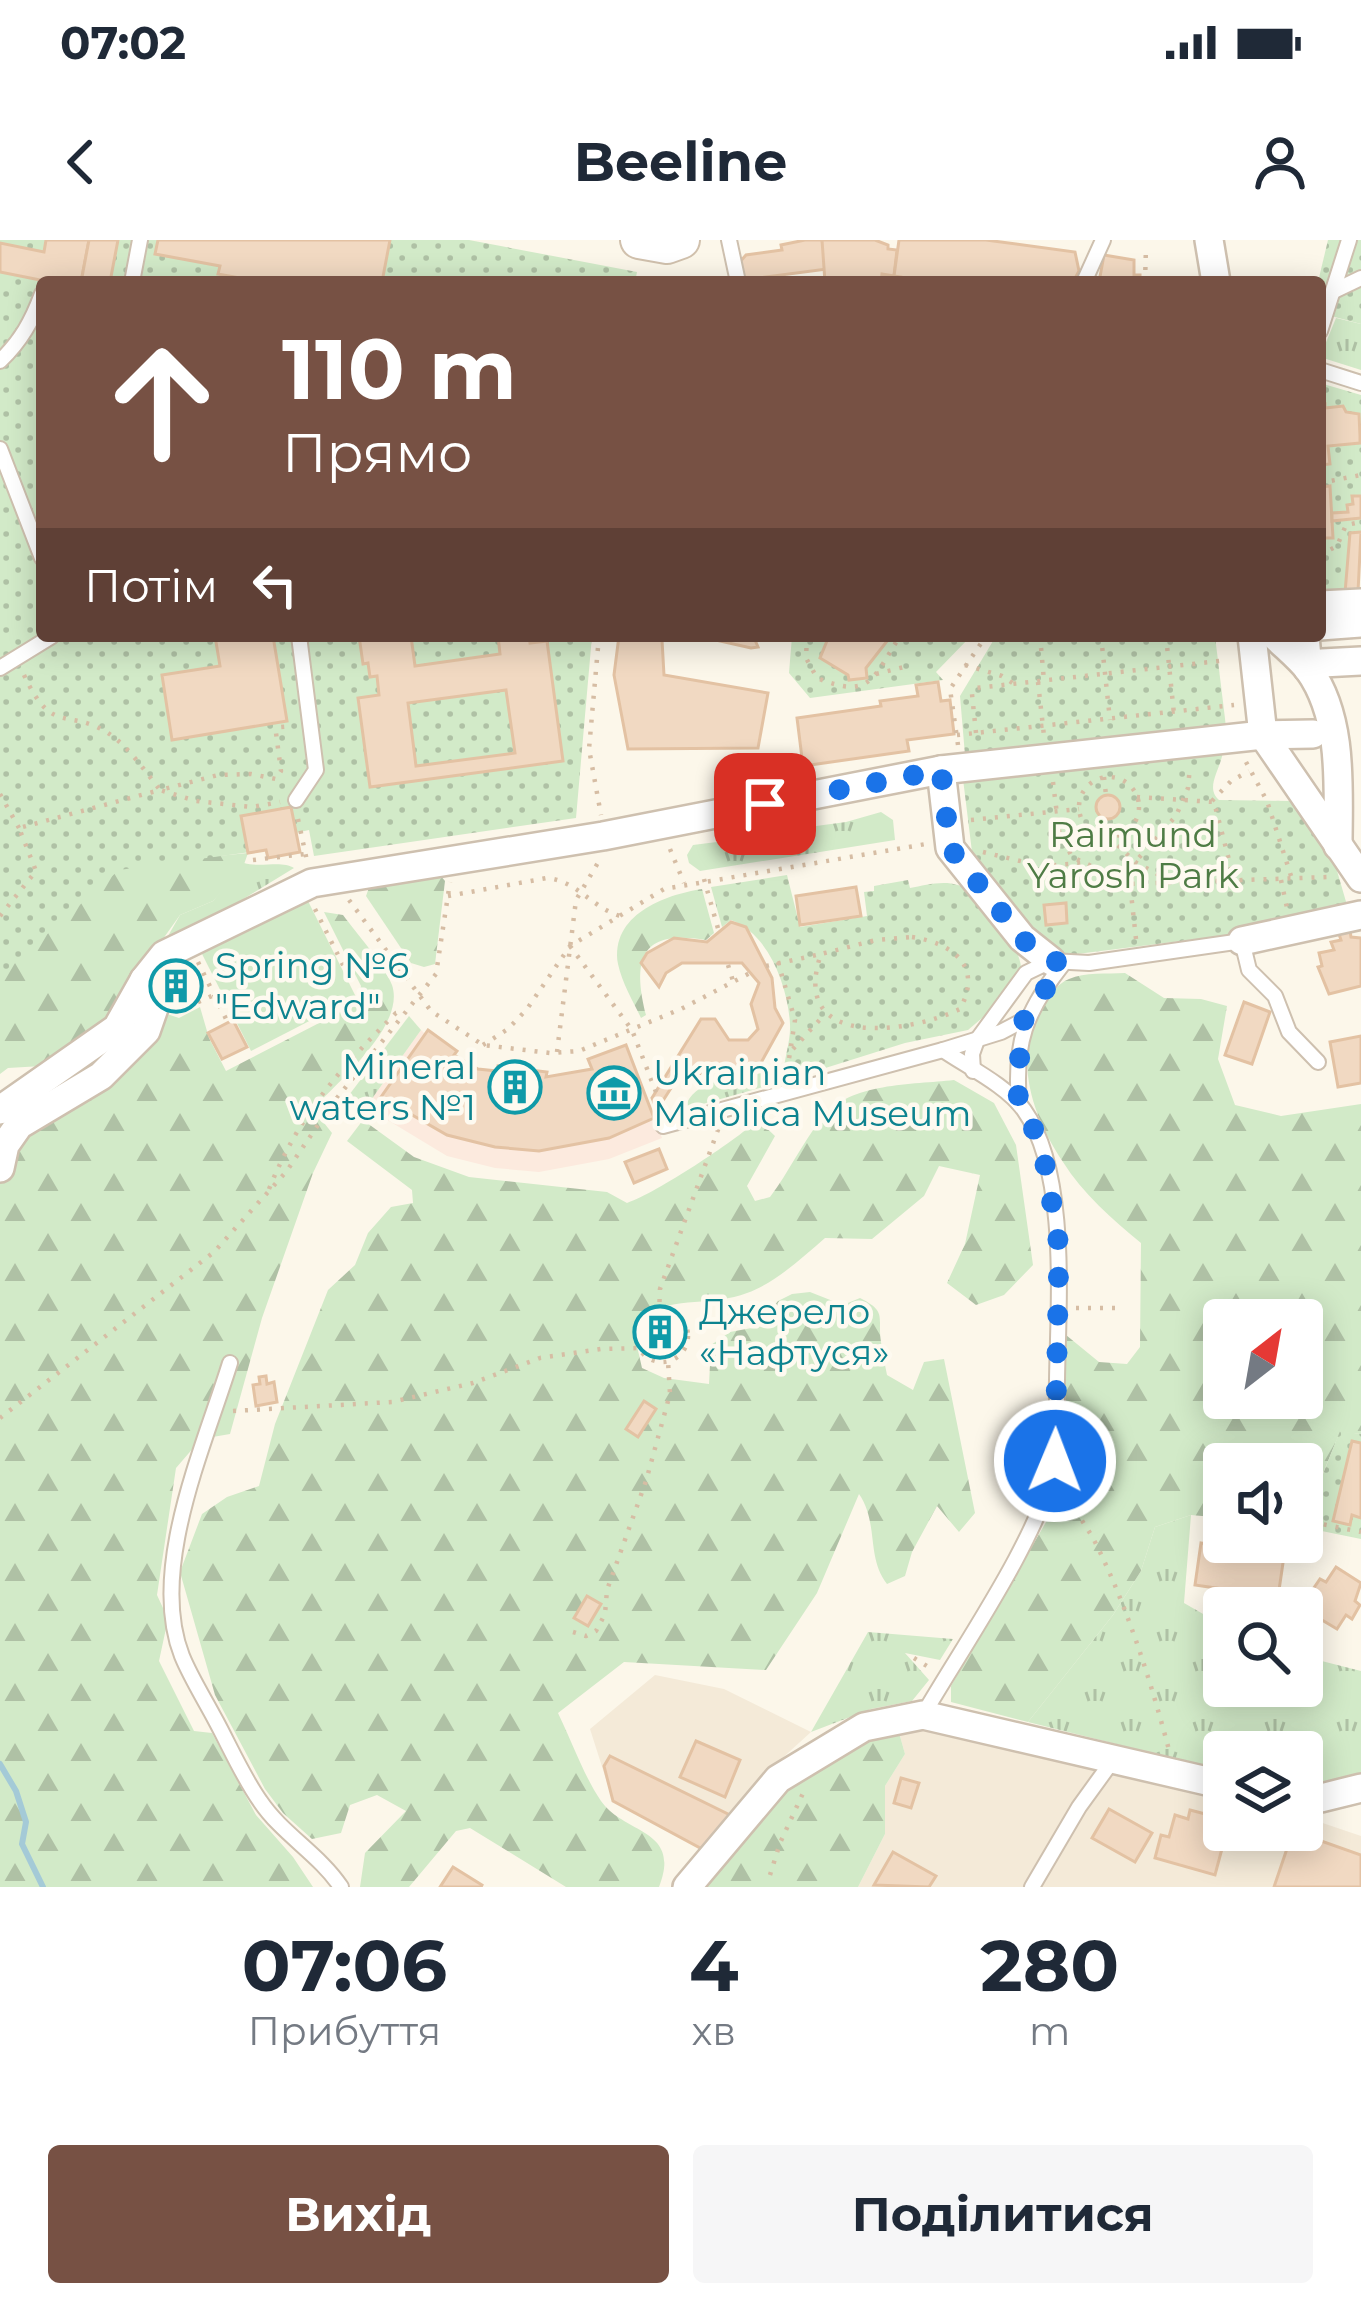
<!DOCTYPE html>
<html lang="uk">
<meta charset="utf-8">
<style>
:root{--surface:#fff;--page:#f6f6f7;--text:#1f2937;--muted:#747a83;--accent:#775144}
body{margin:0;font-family:Montserrat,sans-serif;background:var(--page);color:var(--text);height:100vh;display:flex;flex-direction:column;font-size:45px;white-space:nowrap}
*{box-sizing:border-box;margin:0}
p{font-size:39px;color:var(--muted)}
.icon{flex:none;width:66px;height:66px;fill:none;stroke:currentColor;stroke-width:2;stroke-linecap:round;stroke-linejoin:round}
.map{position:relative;height:1647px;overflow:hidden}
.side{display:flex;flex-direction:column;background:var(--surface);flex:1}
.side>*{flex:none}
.guide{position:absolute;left:36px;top:36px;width:1290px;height:366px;border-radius:12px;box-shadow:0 6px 30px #0003;background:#775144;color:#fff;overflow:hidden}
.needle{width:78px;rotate:31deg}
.buttons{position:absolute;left:1203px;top:1059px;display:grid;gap:24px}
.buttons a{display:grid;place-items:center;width:120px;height:120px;border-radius:12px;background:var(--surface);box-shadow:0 6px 30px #0003;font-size:60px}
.pin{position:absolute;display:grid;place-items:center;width:102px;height:102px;color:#fff;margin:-51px;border-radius:24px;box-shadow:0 6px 18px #0006}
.me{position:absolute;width:132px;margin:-66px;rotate:1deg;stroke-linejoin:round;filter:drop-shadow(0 0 9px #0008)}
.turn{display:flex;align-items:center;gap:42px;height:252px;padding:0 48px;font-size:54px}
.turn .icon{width:156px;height:156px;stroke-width:2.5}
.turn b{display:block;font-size:84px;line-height:102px}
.then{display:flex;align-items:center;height:114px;padding:0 48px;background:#0003;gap:24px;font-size:45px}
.eta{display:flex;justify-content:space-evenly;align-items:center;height:204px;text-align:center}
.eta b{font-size:72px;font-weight:700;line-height:84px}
.primary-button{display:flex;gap:24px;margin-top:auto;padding:24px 48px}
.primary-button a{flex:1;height:138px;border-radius:12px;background:var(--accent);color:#fff;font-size:48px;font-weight:700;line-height:138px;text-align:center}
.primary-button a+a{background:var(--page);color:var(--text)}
.status{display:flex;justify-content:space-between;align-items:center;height:84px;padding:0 60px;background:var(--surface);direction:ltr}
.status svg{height:33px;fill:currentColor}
header{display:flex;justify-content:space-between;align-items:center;height:156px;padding:0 48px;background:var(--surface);font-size:54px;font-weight:700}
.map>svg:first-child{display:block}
.residential{fill:#f4ead8}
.commercial{fill:#fceade}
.grass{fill:url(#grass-tufts)}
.forest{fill:url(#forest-firs);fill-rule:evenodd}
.park{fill:url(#park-dots)}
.pitch{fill:#d2eac8}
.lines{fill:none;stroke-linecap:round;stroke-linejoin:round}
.stream{stroke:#a4cad7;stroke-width:6}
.building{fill:#f1d9c2;stroke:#e3c2a3;stroke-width:3;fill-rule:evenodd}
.lane-casing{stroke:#cec0af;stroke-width:18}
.street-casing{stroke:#cec0af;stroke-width:32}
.secondary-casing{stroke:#d1c1ad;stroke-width:40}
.path{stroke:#d6bda4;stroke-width:4.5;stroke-dasharray:3 9;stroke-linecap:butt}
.lane{stroke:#fff;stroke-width:14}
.street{stroke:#fff;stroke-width:27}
.secondary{stroke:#fff;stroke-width:36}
.route{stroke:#1a73e8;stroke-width:21;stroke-dasharray:0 37.8}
.labels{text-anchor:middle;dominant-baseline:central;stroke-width:9;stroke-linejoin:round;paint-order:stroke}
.park-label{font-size:36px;fill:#4f7c45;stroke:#fefaf0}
.culture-label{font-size:36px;fill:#0d838f;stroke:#fefaf0;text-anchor:start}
</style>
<div class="status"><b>07:02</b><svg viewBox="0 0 49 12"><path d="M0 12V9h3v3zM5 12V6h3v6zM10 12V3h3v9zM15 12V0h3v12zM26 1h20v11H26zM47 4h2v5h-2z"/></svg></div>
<header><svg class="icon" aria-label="back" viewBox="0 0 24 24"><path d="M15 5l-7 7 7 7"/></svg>Beeline<svg class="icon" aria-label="person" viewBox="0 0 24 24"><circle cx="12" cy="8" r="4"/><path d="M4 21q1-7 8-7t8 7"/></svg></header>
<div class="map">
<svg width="1361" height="1647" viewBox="0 0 1361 1647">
<defs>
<pattern id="grass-tufts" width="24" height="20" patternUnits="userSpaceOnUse" patternTransform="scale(3)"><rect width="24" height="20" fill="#d2eac8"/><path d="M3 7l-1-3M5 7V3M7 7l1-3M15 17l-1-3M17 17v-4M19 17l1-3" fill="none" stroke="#afc1a5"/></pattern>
<pattern id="forest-firs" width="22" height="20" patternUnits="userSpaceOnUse" patternTransform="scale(3)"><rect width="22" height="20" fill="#d2eac8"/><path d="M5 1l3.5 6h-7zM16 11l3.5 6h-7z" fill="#afc1a5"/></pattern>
<pattern id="park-dots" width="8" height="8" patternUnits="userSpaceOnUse" patternTransform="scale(3)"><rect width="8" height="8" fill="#d2eac8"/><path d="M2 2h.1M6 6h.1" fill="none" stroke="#afc1a5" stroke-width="1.8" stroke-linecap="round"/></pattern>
</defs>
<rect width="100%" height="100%" fill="#fcf7ea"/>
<g class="residential">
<polygon points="655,1435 724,1449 811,1492 777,1523 704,1610 613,1561 590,1489"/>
<polygon points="926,1486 1224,1555 1224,1590 1302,1590 1302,1576 1361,1596 1361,1647 858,1647 885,1594 885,1546 905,1514 898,1489"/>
</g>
<polygon class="commercial" points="421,790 425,794 428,790 457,811 455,816 478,829 496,831 498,826 522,829 547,832 547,837 591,829 588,819 626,805 662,898 609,919 539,932 495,928 447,916 366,867"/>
<g class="grass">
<polygon points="1336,78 1361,84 1361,130 1320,117"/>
<polygon points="881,572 893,580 895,600 700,631 689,623 687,615 693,605 764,596 764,593 846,582"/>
<path d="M244,623c16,5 38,-3 50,5l-134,82 20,-35 33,-14z"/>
<polygon points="409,776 421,790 366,867 346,859"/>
<path d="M782,826l2,15 -99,28c9,-38 68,-27 97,-43z"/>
<polygon points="1191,1275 1184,1363 1224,1386 1224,1446 1302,1446 1302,1416 1361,1431 1361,1535 1351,1541 1302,1549 1302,1512 1224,1512 1224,1531 1028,1482 1113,1375 1141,1331 1155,1287"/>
<polygon points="868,1392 953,1399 940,1420 905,1413 929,1440 912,1461 871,1469 811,1492"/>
</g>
<g class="forest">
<polygon points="248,613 242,630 213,661 180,675 106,779 42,826 8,828 0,834 0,690 45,633"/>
<polygon points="440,635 445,641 435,724 424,727 411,723 366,656 370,645"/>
<path d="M702,649l12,44 -8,7c-65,-11 -74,18 -60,75l-5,3c-8,-17 -19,-35 -23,-54 -8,-49 46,-69 84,-75z"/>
<path d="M324,672l19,3c14,19 41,49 49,70 14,41 -55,97 -79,124l19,24 -19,40 -51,145 -32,116 -29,5 -25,29 -19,127 11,24 -9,42 35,70 18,2 44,82 37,42 20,30h-313v-703l19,-49 142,-123 18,6 21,-11 9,31 17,33 130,-67 5,-18z"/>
<path d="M1125,733l39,25 37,1 26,7 -9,53 17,46 46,11 80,-12v330l-21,-2 -38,92v-60h-78v54l-33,-3 -36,12 -14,44 -28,44 -85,107 -77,-20v-16l109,-188 6,-163 33,27 28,2 13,-17 1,-104c-29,-24 -58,-49 -78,-81 -32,-48 -51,-105 -20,-157 7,-11 14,-21 26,-26 16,-7 38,-5 56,-6zM1224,1080h78v78h-78z"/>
<path d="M954,840l40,23 22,42 17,120 -29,30 -28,10 -29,-22 18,-39 15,-69 -41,-9 -15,30 -52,43 -47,-1c-23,20 -50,45 -78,55 -34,13 -71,4 -104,21l-6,32 5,22 22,10 45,6 2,-39 19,-13 27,-5 21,-26 14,-7 18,-2 33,13 17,-7c28,14 17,19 21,44 1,11 4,22 6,33l26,15 11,-28 20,-3 31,154 -16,19 -22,-26 -25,46 -7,24 -18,8c-21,-27 -8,-61 -28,-90l-42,99 -51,77 -142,-8 -66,51c14,29 26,63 43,88 24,34 81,27 58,86h-93l-96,-59 -14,3 -47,56h-49l5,-34 41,-42 -29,-16 -27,10 -9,28 -29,6 -29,-26 -18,-24 -50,-94 -35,-123 22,-58 25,-17 32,-11 16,-62 53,-134 27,-25 13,-32 23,-26 22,-4 -1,-13 -65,-49 16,-21 51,37 55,20 138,15 20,11c31,-11 106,-61 131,-83l17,16 -28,50 8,15 15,-4c19,-25 32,-54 52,-79 28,-36 90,-33 132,-38z"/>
<polygon points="898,1489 905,1514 885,1546 885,1594 858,1647 697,1647 784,1547 869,1496"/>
</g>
<g class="park">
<polygon points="0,0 469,0 637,32 635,42 42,42 42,396 592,396 576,578 314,616 309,590 296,593 300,612 268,618 266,610 119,630 0,736"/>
<polygon points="1328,0 1361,0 1361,84 1320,73 1318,42"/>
<polygon points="1320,143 1361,155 1361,292 1350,294 1345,353 1320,355"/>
<polygon points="792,396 971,396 936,432 943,440 810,458 789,433"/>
<polygon points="996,396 1215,396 1226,487 965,515 960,456"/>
<path d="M1223,510c-1,18 -19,37 -4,50l77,1 37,56 16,55 -96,20 -184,23 -21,-4 -75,-91 -10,-81z"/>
<path d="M787,635l13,52 67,-11 -3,-24 10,-1v-5l34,-6 2,8c15,-3 33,-8 48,-3 24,7 61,59 63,82l-33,46 -20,17 -63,13 -121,38c-2,-20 7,-37 6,-57 -2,-38 -22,-91 -59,-104l-9,7 -11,-40z"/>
<polygon points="1340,1191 1361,1194 1361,1299 1302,1287"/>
</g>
<polygon class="pitch" points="305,655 356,757 251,811 199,708"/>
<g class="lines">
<polyline class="stream" points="0,1524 16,1551 26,1582 22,1604 43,1647"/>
</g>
<g class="building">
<polygon points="46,0 89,0 81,42 50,42 0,32 0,3 44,12"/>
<polygon points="89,0 118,0 110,42 82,37"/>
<polygon points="158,0 390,0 382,42 262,42 218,34 220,26 155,14"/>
<polygon points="822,0 827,29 743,40 739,23 746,15 782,10 781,5 805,0"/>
<polygon points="822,0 875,0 888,5 888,9 897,10 894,36 882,34 881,42 825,42"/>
<polygon points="899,0 986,0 1075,12 1079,31 1073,42 901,42 901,37 894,36"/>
<polygon points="1104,15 1134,20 1134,35 1140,35 1140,42 1099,42"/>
<polygon points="1325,164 1325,168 1343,166 1346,172 1359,174 1360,196 1360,203 1328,206 1330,224 1320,225 1320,165"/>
<polygon points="1330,246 1333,298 1322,298 1320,304 1320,247"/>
<polygon points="1352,256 1361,256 1361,278 1332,281 1332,273 1348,272 1347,265 1353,264"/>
<polygon points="1361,292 1358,352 1345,353 1350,293"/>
<polygon points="215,396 273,396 287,481 172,500 162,435 220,426"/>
<path d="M359,396h52l4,30 85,-12 -2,-18h31l1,7 17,-2 16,120 -193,26 -12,-89 21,-3 -2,-19 -7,1 -2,-14 -5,1zM506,450l9,63 -99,13 -8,-63z"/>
<polygon points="619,396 662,400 664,435 768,453 758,508 628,509 614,435"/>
<polygon points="698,396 761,396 762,398 755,400 758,407 751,408"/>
<polygon points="829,396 891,396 866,428 867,438 849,440 848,435 820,418"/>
<polygon points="938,442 941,461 950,460 954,494 907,500 909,511 803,526 797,478 881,466 880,461 918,456 916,445"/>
<circle cx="1108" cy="567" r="12"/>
<polygon points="291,567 300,612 268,618 266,610 248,613 241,576"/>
<polygon points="856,647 861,676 800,685 796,656"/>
<polygon points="1066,663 1067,683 1046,685 1044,665"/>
<polygon points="731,682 746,687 772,738 775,768 783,783 757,830 705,825 695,842 680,834 657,870 652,858 701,779 715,779 729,800 748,800 758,789 751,764 759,743 742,723 682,723 666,733 659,747 641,723 647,713 674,698 707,702"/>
<polygon points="1350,691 1351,697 1361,698 1361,746 1329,754 1318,727 1322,726 1319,713 1334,710 1331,702 1341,700 1339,694"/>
<polygon points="173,729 193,757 181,766 160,738"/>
<polygon points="1244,762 1270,772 1252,824 1225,815"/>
<polygon points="233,780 247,807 222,819 208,793"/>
<polygon points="428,790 457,811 454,815 478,829 497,831 498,826 522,829 547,832 546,837 592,829 588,819 626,805 654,878 609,898 539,911 495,907 447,895 381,857"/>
<polygon points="1361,796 1361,843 1338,847 1330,802"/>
<polygon points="659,909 667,929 634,943 625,922"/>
<circle cx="660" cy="1090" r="15"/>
<polygon points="266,1136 267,1144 274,1142 277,1162 256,1166 253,1145 260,1144 259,1137"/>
<polygon points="644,1161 656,1169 638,1197 626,1189"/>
<polygon points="1352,1201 1361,1203 1361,1278 1352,1275 1350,1285 1333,1281"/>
<polygon points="1201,1303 1284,1316 1278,1357 1195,1345"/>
<polygon points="1336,1327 1361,1343 1355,1361 1360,1365 1352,1379 1346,1375 1337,1389 1307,1371 1317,1356 1311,1352 1320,1339 1326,1342"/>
<polygon points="587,1356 601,1364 588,1386 574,1378"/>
<polygon points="696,1501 740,1520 725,1557 680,1537"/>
<polygon points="610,1516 732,1576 704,1610 613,1561 604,1526"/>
<polygon points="901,1538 919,1543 911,1568 894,1563"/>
<polygon points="1109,1569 1152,1593 1135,1622 1092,1598"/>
<polygon points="1190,1570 1217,1577 1214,1586 1227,1590 1215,1635 1155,1618 1161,1595 1169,1597 1175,1575 1188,1579"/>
<polygon points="1293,1591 1361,1615 1361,1647 1274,1647"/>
<polygon points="893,1612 936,1636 929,1647 874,1645"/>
<polygon points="453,1627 482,1645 481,1647 440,1647"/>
</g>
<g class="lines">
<g class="lane-casing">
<g id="lane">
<polyline points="729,0 738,42"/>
<polyline points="132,42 140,0"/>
<polyline points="1084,42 1103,0"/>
<polyline points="1334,51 1361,38"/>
<polyline points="1320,91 1349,0"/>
<path d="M0,121c21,-20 32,-40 42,-67"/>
<polyline points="1320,130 1361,143"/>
<polyline points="0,209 42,318"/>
<polyline points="0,428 52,396"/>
<polyline points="296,560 316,530 299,396"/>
<polyline points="973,831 972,814 977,800 1026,733 1051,721 1089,723 1242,701 1249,730 1275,756 1289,792 1318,822"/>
<path d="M1019,864c-5,-61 6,-92 44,-140"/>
<polyline points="663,886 943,810 1001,792 1024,780"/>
<path d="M230,1123c-26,84 -82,207 -48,293 9,22 23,44 34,65 14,26 27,56 44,80 22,33 59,53 81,86"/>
<path d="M923,1475c40,-69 116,-177 132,-252 5,-26 1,-56 2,-83 1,-74 12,-207 -33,-270 -17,-24 -56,-43 -81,-60"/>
<polyline points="1032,1647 1079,1567 1113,1520"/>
</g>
</g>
<g class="street-casing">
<g id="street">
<polyline points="1209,0 1216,42"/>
<polyline points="1320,365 1361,363"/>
<polyline points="1320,386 1361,383"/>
<polyline points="1252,396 1263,495 1361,638"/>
<path d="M1275,396c11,11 25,22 34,34 35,49 29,119 29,176"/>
<polyline points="1305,396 1308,429 1322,423 1361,421"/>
<polyline points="941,530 950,608 1022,698 1051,721"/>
<polyline points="1242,701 1361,675"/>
<polyline points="0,870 117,788 144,740 164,715 312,643 603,596 941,530 1263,495 1313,494"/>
<polyline points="0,928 5,905 19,885 101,836 146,791 154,768 144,740"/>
<polyline points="1302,1558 1321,1558 1361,1548"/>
<polyline points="687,1647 778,1539 864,1487 923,1475 1224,1545"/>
</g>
</g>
<g class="secondary-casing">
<polyline id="secondary" points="639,0 667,5 681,0"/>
</g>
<g class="path">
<polyline points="1145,42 1146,7"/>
<polyline points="1320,243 1361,235"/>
<polyline points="1320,315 1337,306 1346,285 1361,282"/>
<polyline points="599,396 589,509 601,575"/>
<path d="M807,396l-1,22 11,20c54,22 56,0 83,-42"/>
<polyline points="927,396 934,403"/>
<polyline points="1040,396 1044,441"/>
<polyline points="1101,396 1110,480"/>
<polyline points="1166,396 1174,474"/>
<polyline points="965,425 1002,436 1014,444"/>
<polyline points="876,434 904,427"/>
<path d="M24,435c29,62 43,32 84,58 20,13 37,38 52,57l58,-15 33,-1 25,5 5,-8 -5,-38 4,-6 12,-1"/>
<polyline points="1038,442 1044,496"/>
<polyline points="976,493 972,454 976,448 1228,420"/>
<polyline points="957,495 1234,465"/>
<polyline points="958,505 950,449 986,396"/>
<polyline points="1246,522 1267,561 1292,639"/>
<polyline points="1104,537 1106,555"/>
<circle cx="1109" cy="567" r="30"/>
<polyline points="1053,542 1059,591 1072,617 1130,644 1329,637"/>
<polyline points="0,554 19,588"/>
<polyline points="1137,557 1214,562 1234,639"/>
<polyline points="1212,561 1231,541 1249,531"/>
<polyline points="298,579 307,621"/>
<polyline points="971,580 1079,569"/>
<polyline points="1109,597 1135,622 1172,642"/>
<polyline points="670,609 684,643"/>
<polyline points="983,612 1041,626 1083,623"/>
<polyline points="253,620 305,614"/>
<polyline points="704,639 719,692"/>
<polyline points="1281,640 1287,668"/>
<path d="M448,656l99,-18c30,3 44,29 73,38"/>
<polyline points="349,660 431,771 483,805 550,813 579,811 681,769 750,733"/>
<polyline points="315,669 350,739"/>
<polyline points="0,676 36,631 19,588 160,550 196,561 252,567 280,562"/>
<path d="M912,697c39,6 72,28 48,72 -52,25 -172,41 -139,-55l55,-14z"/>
<polyline points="1136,699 1130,644 1135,622 1176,576 1188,548 1190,526"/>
<polyline points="570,706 632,790 656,852"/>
<polyline points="198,722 227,781"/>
<polyline points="778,722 795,780 787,832"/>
<polyline points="728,725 733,741"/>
<polyline points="766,726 821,714"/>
<polyline points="176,772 214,755"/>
<polyline points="483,805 508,789 527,769 570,706 664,649 926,604"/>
<polyline points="793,809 825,774"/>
<polyline points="557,812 576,660 599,621"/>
<path d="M269,949c31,-76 70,-119 127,-176l9,-2"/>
<polyline points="1076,1068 1121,1068"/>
<circle cx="662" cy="1096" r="26"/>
<polyline points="659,1074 660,1049 719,887"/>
<polyline points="233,1171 392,1162 473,1143 540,1118 601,1109 639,1108"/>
<polyline points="0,1178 214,1012 286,932 333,863 436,734 450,642"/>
<path d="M1065,1249c8,22 22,36 32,57 31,63 54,136 72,204"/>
<polyline points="1312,1282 1361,1292"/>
<polyline points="573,1392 586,1396 596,1391 605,1374 607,1350 646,1241 670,1154 668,1121"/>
<polyline points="914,1418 930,1428"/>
<polyline points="770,1635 780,1603 804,1551"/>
</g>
<use href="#lane" class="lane"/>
<use href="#street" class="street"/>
<use href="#secondary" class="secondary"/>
</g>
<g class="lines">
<polyline class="route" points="765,564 941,530 950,608 1022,698 1037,714 1063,724 1024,780 1017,841 1019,864 1031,881 1046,928 1059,1006 1055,1221"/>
</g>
<defs>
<g id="building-ring" transform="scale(2.7)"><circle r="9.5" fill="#fefaf0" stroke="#0f9aa8" stroke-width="1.5"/><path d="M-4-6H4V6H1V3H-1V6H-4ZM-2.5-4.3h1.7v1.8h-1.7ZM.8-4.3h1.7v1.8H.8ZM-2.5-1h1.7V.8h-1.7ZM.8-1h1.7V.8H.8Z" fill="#0f9aa8"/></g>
<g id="museum-ring" transform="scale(2.7)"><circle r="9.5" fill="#fefaf0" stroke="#0f9aa8" stroke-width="1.5"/><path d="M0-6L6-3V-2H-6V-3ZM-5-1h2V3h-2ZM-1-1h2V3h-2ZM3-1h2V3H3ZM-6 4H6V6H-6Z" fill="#0f9aa8"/></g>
</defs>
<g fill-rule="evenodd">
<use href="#building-ring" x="176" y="746"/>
<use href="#building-ring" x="515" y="847"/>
<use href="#museum-ring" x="614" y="853"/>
<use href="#building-ring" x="660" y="1092"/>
</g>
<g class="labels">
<g class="park-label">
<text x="1133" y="594">Raimund<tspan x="1133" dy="41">Yarosh Park</tspan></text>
</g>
<g class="culture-label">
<text x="215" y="725">Spring №6<tspan x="215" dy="41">"Edward"</tspan></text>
<text x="476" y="826" text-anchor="end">Mineral<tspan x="476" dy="41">waters №1</tspan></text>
<text x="653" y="832">Ukrainian<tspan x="653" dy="41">Maiolica Museum</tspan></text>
<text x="699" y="1071">Джерело<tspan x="699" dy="41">«Нафтуся»</tspan></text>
</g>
</g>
</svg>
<div class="buttons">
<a><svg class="needle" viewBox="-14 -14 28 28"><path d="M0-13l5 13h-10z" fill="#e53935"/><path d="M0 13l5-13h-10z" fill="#747a83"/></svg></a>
<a><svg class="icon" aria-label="sound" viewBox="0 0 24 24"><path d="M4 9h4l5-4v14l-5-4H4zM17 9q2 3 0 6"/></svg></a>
<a><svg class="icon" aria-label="search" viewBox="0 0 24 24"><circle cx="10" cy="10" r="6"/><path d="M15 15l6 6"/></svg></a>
<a><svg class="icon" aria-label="layers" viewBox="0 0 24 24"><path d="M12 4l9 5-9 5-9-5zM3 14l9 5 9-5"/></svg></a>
</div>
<div class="pin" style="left:765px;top:564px;background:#d93025"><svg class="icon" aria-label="arrive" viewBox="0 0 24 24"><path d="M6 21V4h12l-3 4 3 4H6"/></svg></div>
<svg class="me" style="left:1055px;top:1221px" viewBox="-20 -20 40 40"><circle r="17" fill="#1a73e8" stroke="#fff" stroke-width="3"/><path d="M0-11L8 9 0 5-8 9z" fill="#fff"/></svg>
<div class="guide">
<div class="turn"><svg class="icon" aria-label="ahead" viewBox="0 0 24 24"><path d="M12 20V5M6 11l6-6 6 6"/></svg><div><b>110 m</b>Прямо</div></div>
<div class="then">Потім<svg class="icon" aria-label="left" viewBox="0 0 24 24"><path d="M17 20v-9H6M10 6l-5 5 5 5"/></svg></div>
</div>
</div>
<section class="side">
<div class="eta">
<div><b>07:06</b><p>Прибуття</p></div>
<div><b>4</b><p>хв</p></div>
<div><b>280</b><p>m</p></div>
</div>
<div class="primary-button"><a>Вихід</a><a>Поділитися</a></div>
</section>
